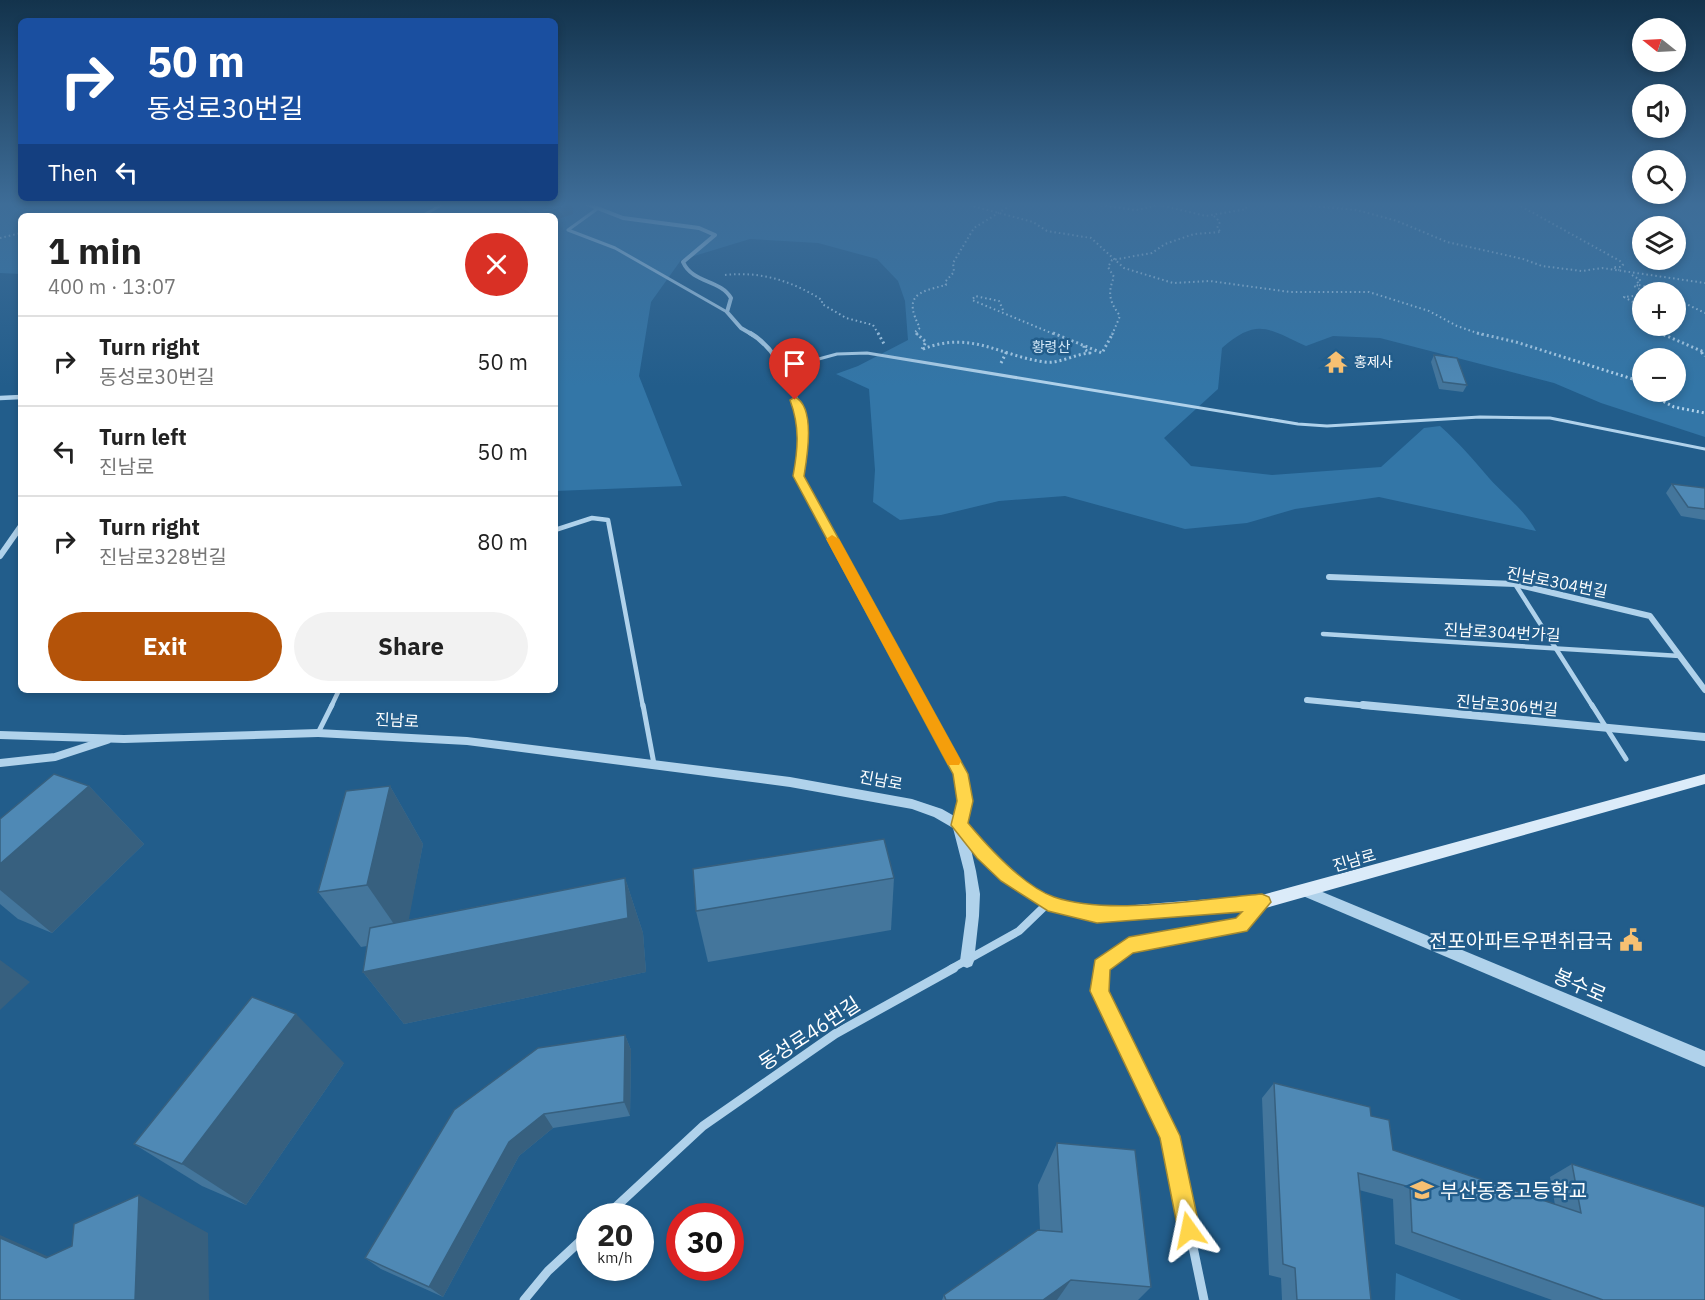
<!DOCTYPE html>
<meta charset="utf-8">
<style>
:root{--surface:#fff;--page:#f2f2f2;--text:#222;--muted:#767676;--line:#e0e0e0;--accent:#b45309}
body{margin:0;font-family:"IBM Plex Sans","Noto Sans KR",sans-serif;background:var(--page);color:var(--text);height:100vh;display:flex;flex-direction:column;font-size:22px;white-space:nowrap}
*{box-sizing:border-box;margin:0}
p{font-size:20px;color:var(--muted)}
.icon{flex:none;width:33px;height:33px;fill:none;stroke:currentColor;stroke-width:2;stroke-linecap:round;stroke-linejoin:round}
.map{position:relative;flex:1;overflow:hidden}
.sheet{position:absolute;left:18px;top:213px;width:540px;height:480px;display:flex;flex-direction:column;background:var(--surface);border-radius:9px;box-shadow:0 3px 9px #0003}
.sheet>*{flex:none}
.hud{position:absolute;left:18px;top:18px;width:540px;height:183px;border-radius:9px;box-shadow:0 3px 9px #0003;background:#1a4fa0;color:#fff;overflow:hidden}
.needle{width:39px;rotate:288deg}
.tools{position:absolute;left:1632px;top:18px;display:grid;gap:12px}
.tools a{display:grid;place-items:center;width:54px;height:54px;border-radius:50%;background:var(--surface);box-shadow:0 3px 9px #0003;font-size:30px}
.speed{position:absolute;left:576px;top:1203px;display:flex;gap:12px;font-size:30px;font-weight:700;text-align:center}
.speed>*{display:grid;place-content:center;width:78px;height:78px;border-radius:50%;background:var(--surface);box-shadow:0 3px 9px #0003;line-height:1}
.speed small{font-size:15px;font-weight:400}
.speed .limit{border:9px solid #d22;background:#fff;color:#111}
.pin{position:absolute;display:grid;place-items:center;width:51px;height:51px;color:#fff;margin:-62px -26px;border-radius:50% 50% 50% 0;rotate:-45deg;box-shadow:0 0 6px #0007}
.pin .icon{rotate:45deg}
.me{position:absolute;width:66px;margin:-33px;rotate:348deg;stroke-linejoin:round;filter:drop-shadow(0 0 4px #0008)}
.turn{display:flex;align-items:center;gap:21px;height:126px;padding:0 30px;font-size:27px}
.turn .icon{width:78px;height:78px;stroke-width:2.5}
.turn b{display:block;font-size:42px;line-height:51px}
.then{display:flex;align-items:center;height:57px;padding:0 30px;background:#0003;gap:12px;font-size:22px}
.round{display:grid;place-items:center;flex:none;width:63px;height:63px;border-radius:32px;background:var(--page)}
.head{display:flex;align-items:center;justify-content:space-between;height:102px;padding:0 30px}
h1{font-size:36px;font-weight:700;line-height:45px}
.button{display:flex;gap:12px;margin-top:auto;padding:12px 30px}
.button a{flex:1;height:69px;border-radius:36px;background:var(--accent);color:#fff;font-size:24px;font-weight:700;line-height:69px;text-align:center}
.button a+a{background:var(--page);color:var(--text)}
ul{padding:0;list-style:none}
li{display:flex;align-items:center;gap:18px;height:90px;padding:0 30px;border-top:2px solid var(--line)}
li div{flex:1}
li b{display:block;font-size:22px}
li em{font-style:normal}
.map>svg:first-child{display:block}
.green{fill:#3376a7;fill-rule:evenodd}
.lines{fill:none;stroke-linecap:round;stroke-linejoin:round}
.path-far1{stroke:#b0d2eb;stroke-width:2;stroke-dasharray:1.5 3;stroke-linecap:butt}
.path{stroke:#b0d2eb;stroke-width:3;stroke-dasharray:2 3;stroke-linecap:butt}
.service-far2{stroke:#b0d2eb;stroke-width:3}
.service-far1{stroke:#b0d2eb;stroke-width:4.5}
.service{stroke:#b0d2eb;stroke-width:5}
.minor-far4{stroke:#b0d2eb;stroke-width:4}
.minor-far3{stroke:#b0d2eb;stroke-width:4.5}
.minor-far2{stroke:#b0d2eb;stroke-width:6}
.minor-far1{stroke:#b0d2eb;stroke-width:8}
.minor{stroke:#b0d2eb;stroke-width:9}
.tertiary{fill:#b0d2eb;fill-rule:evenodd}
.secondary{fill:#dbebf9;fill-rule:evenodd}
.wall{fill:#44769c}
.shaded-wall{fill:#37607f}
.building{fill:#4f89b5;stroke:#37607f;stroke-width:1.5}
.route{fill:#ffd54a;stroke:#a68a30;stroke-width:1.5}
.slow{fill:#f59e0b}
.labels{text-anchor:middle;dominant-baseline:central;stroke-width:5;stroke-linejoin:round;paint-order:stroke}
.far-park-label{font-size:14px;fill:#d4e9f8;stroke:#225d8b}
.far-poi-label{font-size:14px;fill:#fff;stroke:#225d8b;text-anchor:start}
.street-label{font-size:16px;fill:#fff;stroke:#225d8b}
.near-poi-label{font-size:20px;fill:#fff;stroke:#225d8b;text-anchor:end}
.near-street-label{font-size:20px;fill:#fff;stroke:#225d8b}
</style>
<div class="map">
<svg width="1705" height="1300" viewBox="0 0 1705 1300">
<rect width="100%" height="100%" fill="#225d8b"/>
<g class="green">
<path d="M0,204h1705v233l-104,-34 -47,-20 -174,-45 -47,-2 -27,10c-38,-17 -48,-29 -84,2l-4,41 -54,49 27,28 81,9 109,-8 43,-39 16,-2c20,18 32,32 49,52 17,19 35,31 47,53l-157,-34 -84,12 -48,14 -62,6 -120,-33 -66,5 -58,14 -41,5 -27,-18 2,-32 -6,-81 -33,-15 22,-8 50,-26 -3,-39 -7,-20 -21,-22 -59,-16 -68,-4 -69,21 -30,42 -12,74 43,110 -127,5v-275h-534v58l-21,-1zM1642,226h34v34h-34zM1642,292h34v34h-34zM1642,358h34v34h-34z"/>
<polygon points="1396,1273 1461,1300 1395,1300"/>
</g>
<g class="lines">
<g class="path-far1">
<polyline points="965,204 1033,222 1047,231 1091,238 1124,268 1173,283 1210,281 1290,292 1369,292 1429,311 1457,326 1483,335"/>
<polyline points="1092,204 1136,210 1160,205 1206,216 1246,209 1247,204"/>
<polyline points="1292,204 1357,210 1397,221 1447,242 1523,259 1542,266 1582,271 1602,268 1705,283"/>
<polyline points="1517,204 1620,261 1623,265 1621,267 1613,267 1619,270"/>
<polyline points="0,238 21,233"/>
<path d="M725,275c36,-4 67,6 97,25v4l24,14 27,7 6,10"/>
<polyline points="1632,275 1640,280 1637,281 1639,285 1634,286 1645,292"/>
<polyline points="1639,285 1667,292"/>
<polyline points="1642,295 1624,297 1642,307"/>
<polyline points="1676,299 1705,313"/>
<polyline points="1003,310 999,301 975,296 972,300 1056,335"/>
<path d="M918,335l-3,-3 5,-4c-17,-32 -3,-36 26,-43l-1,-3 9,-10 -1,-9 21,-35 39,-24"/>
<path d="M1112,335l8,-19c-10,-14 -13,-22 -6,-39l-6,-10 4,-7 40,-7 13,-9 29,-10 27,-2 -4,-4 3,-6 -6,-6"/>
<polyline points="1664,335 1662,334 1667,333 1666,326"/>
</g>
<g class="path">
<polyline points="878,333 884,344"/>
<polyline points="916,333 926,342 922,349"/>
<polyline points="1053,333 1102,353 1113,333"/>
<polyline points="1477,333 1516,342 1642,382"/>
<polyline points="1665,333 1662,334 1704,352 1702,353 1705,356"/>
<path d="M923,349c48,-19 77,7 122,13 14,2 30,-8 45,-9l-6,-4v-4"/>
<polyline points="1001,363 1007,351"/>
<polyline points="1646,392 1674,407 1705,413"/>
</g>
<g class="service-far2">
<polyline points="597,209 568,230 615,248 727,312"/>
<polyline points="422,216 443,204"/>
<polyline points="782,369 837,354 867,353 1298,424 1327,426 1480,417 1550,418 1705,449"/>
</g>
<g class="service-far1">
<polyline points="555,530 592,518 608,520 643,707"/>
<polyline points="1515,584 1593,707"/>
<polyline points="1323,634 1680,656"/>
<polyline points="331,707 339,690"/>
</g>
<g class="service">
<polyline points="643,705 654,764"/>
<polyline points="1592,705 1626,759"/>
<polyline points="318,733 332,705"/>
</g>
<path class="minor-far4" d="M587,204l36,14 76,10 16,7 -32,27c10,22 37,17 48,36l-4,14 14,16 12,7"/>
<g class="minor-far3">
<path d="M750,333c32,18 53,74 54,109 0,11 -6,22 -6,32 1,8 9,18 13,25"/>
<polyline points="0,398 21,397"/>
</g>
<g class="minor-far2">
<polyline points="810,498 924,707"/>
<polyline points="0,556 21,526"/>
<polyline points="1329,577 1515,584 1650,616 1705,690"/>
<polyline points="1307,700 1379,707"/>
</g>
<g class="minor-far1">
<polyline points="923,705 961,774 965,801 959,825"/>
<polyline points="1363,705 1705,737"/>
<polyline points="0,763 55,757 107,740"/>
<polyline points="951,969 1019,931 1047,904"/>
<polyline points="1102,969 1102,966 1129,946 1241,925 1260,905"/>
</g>
<g class="minor">
<polyline points="1102,968 1099,991 1170,1136 1204,1300"/>
<polyline points="606,1216 703,1126 835,1034 954,968"/>
<polyline points="524,1300 548,1271 590,1232"/>
</g>
<g class="tertiary">
<polygon points="318,729 467,737 790,777 912,799 942,809 963,821 1012,872 1053,899 1055,903 1053,907 1048,909 1043,907 1002,880 970,845 976,871 980,894 979,916 974,961 972,966 967,968 962,966 960,961 966,916 966,894 964,871 953,828 934,817 912,809 790,787 467,745 318,737 124,743 0,739 0,731 124,735"/>
<polygon points="1308,886 1705,1051 1705,1067 1303,896 1301,892 1303,888"/>
</g>
<polygon class="secondary" points="1705,774 1705,784 1262,909 1097,922 1048,910 1043,908 1040,903 1043,898 1048,896 1097,908 1262,895"/>
</g>
<g class="wall">
<polygon points="497,204 570,204 572,205 573,214 555,216 519,216"/>
<polygon points="1434,355 1467,385 1463,392 1439,389 1431,362"/>
<polygon points="1672,484 1705,488 1705,520 1681,516 1666,493"/>
<polygon points="89,786 144,844 52,933 18,919 0,904 0,819"/>
<polygon points="390,786 423,844 408,920 625,878 643,933 646,972 404,1024 363,972 367,946 361,947 318,892"/>
<polygon points="894,878 891,930 708,962 696,911"/>
<polygon points="625,1035 631,1050 630,1116 553,1128 519,1156 443,1297 381,1269 365,1258"/>
<polygon points="344,1063 246,1205 202,1186 134,1144"/>
<polygon points="1274,1083 1371,1116 1393,1150 1555,1205 1550,1177 1572,1164 1705,1300 1552,1300 1395,1244 1393,1199 1359,1190 1371,1300 1282,1300 1281,1278 1269,1275 1262,1098"/>
<polygon points="1057,1143 1151,1287 1138,1300 942,1300 944,1295 1040,1230 1038,1185"/>
</g>
<g class="shaded-wall">
<polygon points="572,205 573,214 555,220 555,216 534,216"/>
<polygon points="89,786 144,844 52,933 0,890 0,864"/>
<polygon points="390,786 423,844 405,940 367,885"/>
<polygon points="625,878 643,933 646,972 404,1024 363,972"/>
<polygon points="0,960 30,982 0,1010"/>
<polygon points="296,1014 344,1063 246,1205 182,1164"/>
<polygon points="625,1035 631,1050 630,1116 624,1102"/>
<polygon points="544,1114 553,1128 519,1156 443,1297 429,1287 509,1142"/>
<polygon points="139,1195 208,1233 209,1300 135,1300"/>
<polygon points="0,1235 127,1292 46,1258 0,1238"/>
<polygon points="1071,1280 1057,1300 1043,1300"/>
</g>
<g class="building">
<polygon points="512,204 570,204 572,205 534,216"/>
<polygon points="1434,355 1457,358 1467,385 1443,382"/>
<polygon points="1672,484 1705,488 1705,509 1688,507"/>
<polygon points="54,774 89,786 0,864 0,819"/>
<polygon points="390,786 367,885 318,892 346,791"/>
<polygon points="884,839 894,878 696,911 693,869"/>
<polygon points="625,878 628,918 363,972 370,928"/>
<polygon points="252,997 296,1014 182,1164 134,1144"/>
<polygon points="625,1035 624,1102 544,1114 509,1142 429,1287 365,1258 454,1110 538,1048"/>
<polygon points="1274,1083 1370,1107 1371,1116 1389,1120 1393,1150 1581,1213 1572,1164 1705,1207 1705,1300 1603,1300 1412,1232 1410,1187 1358,1173 1371,1300 1297,1300 1295,1268 1283,1264"/>
<polygon points="1057,1143 1135,1150 1151,1287 1071,1280 1043,1300 946,1300 944,1295 1038,1230 1062,1232"/>
<polygon points="139,1195 135,1300 0,1300 0,1238 46,1258 72,1246 74,1224"/>
</g>
<linearGradient id="sky" x2="0" y2="1"><stop stop-color="#13334c"/><stop offset="0.53" stop-color="#3e6d98"/><stop offset="1" stop-color="#3e6d98" stop-opacity="0"/></linearGradient>
<rect width="1705" height="386" fill="url(#sky)"/>
<path class="route" d="M795,397c21,10 12,61 9,79l164,298 5,27 -5,22c21,25 55,63 86,74 54,19 149,2 208,-3l7,3 2,5 -24,29 -114,22 -23,17 -1,21 71,145 20,94 -3,8 -8,3 -8,-3 -3,-8 -18,-92 -70,-147 5,-31 34,-23 107,-19 6,-6 -145,11 -49,-12 -47,-30 -24,-23 -26,-33 6,-24 -4,-27 -160,-298c5,-27 7,-49 -3,-76z"/>
<polygon class="slow" points="832,535 839,539 959,757 961,761 959,765 948,765 826,539"/>
<defs>
<g id="temple-bare" transform="scale(1.8)"><path d="M0-6L5-2H3V0L6.5 2.5H4V6H1.5V3h-3V6H-4V2.5H-6.5L-3 0V-2H-5Z" fill="#f7c072" stroke="#225d8b" stroke-width="2.5" paint-order="stroke"/></g>
<g id="civic-bare" transform="scale(1.8)"><path d="M-.6-6.5H3V-4.5H.6V-3L4-1V1h2V6H-6V1h2V-1L-.6-3ZM-1.2 2.5V6h2.4V2.5Z" fill="#f7c072" stroke="#225d8b" stroke-width="2.5" paint-order="stroke"/></g>
<g id="school-bare" transform="scale(1.8)"><path d="M0-5L7-2L0 1L-7-2ZM-4 1L0 2.5L4 1V4Q0 6-4 4Z" fill="#f7c072" stroke="#225d8b" stroke-width="2.5" paint-order="stroke"/></g>
</defs>
<g fill-rule="evenodd">
<use href="#temple-bare" x="1336" y="362"/>
<use href="#civic-bare" x="1631" y="940"/>
<use href="#school-bare" x="1422" y="1190"/>
</g>
<g class="labels">
<g class="far-park-label">
<text x="1051" y="347">황령산</text>
</g>
<g class="far-poi-label">
<text x="1354" y="362">홍제사</text>
</g>
<g class="street-label">
<text transform="translate(1557 582) rotate(11)">진남로304번길</text>
<text transform="translate(1502 632) rotate(3)">진남로304번가길</text>
<text transform="translate(1507 705) rotate(5)">진남로306번길</text>
<text transform="translate(397 720) rotate(3)">진남로</text>
<text transform="translate(881 780) rotate(11)">진남로</text>
<text transform="translate(1354 860) rotate(-16)">진남로</text>
</g>
<g class="near-poi-label">
<text x="1613" y="940">전포아파트우편취급국</text>
<text x="1440" y="1190" text-anchor="start">부산동중고등학교</text>
</g>
<g class="near-street-label">
<text transform="translate(1580 985) rotate(23)">봉수로</text>
<text transform="translate(809 1033) rotate(-33)">동성로46번길</text>
</g>
</g>
</svg>
<div class="tools">
<a><svg class="needle" viewBox="-14 -14 28 28"><path d="M0-13l5 13h-10z" fill="#e53935"/><path d="M0 13l5-13h-10z" fill="#767676"/></svg></a>
<a><svg class="icon" aria-label="sound" viewBox="0 0 24 24"><path d="M4 9h4l5-4v14l-5-4H4zM17 9q2 3 0 6"/></svg></a>
<a><svg class="icon" aria-label="search" viewBox="0 0 24 24"><circle cx="10" cy="10" r="6"/><path d="M15 15l6 6"/></svg></a>
<a><svg class="icon" aria-label="layers" viewBox="0 0 24 24"><path d="M12 4l9 5-9 5-9-5zM3 14l9 5 9-5"/></svg></a>
<a>+</a>
<a>−</a>
</div>
<div class="speed"><div>20<small>km/h</small></div><div class="limit">30</div></div>
<div class="pin" style="left:795px;top:400px;background:#d93025"><svg class="icon" aria-label="arrive" viewBox="0 0 24 24"><path d="M6 21V4h12l-3 4 3 4H6"/></svg></div>
<svg class="me" style="left:1189px;top:1230px" viewBox="-20 -20 40 40"><path d="M0-17L14 15 0 8-14 15z" fill="#ffd54a" stroke="#fff" stroke-width="4"/></svg>
<div class="hud">
<div class="turn"><svg class="icon" aria-label="right" viewBox="0 0 24 24"><path d="M7 20v-9h11M14 6l5 5-5 5"/></svg><div><b>50 m</b>동성로30번길</div></div>
<div class="then">Then<svg class="icon" aria-label="left" viewBox="0 0 24 24"><path d="M17 20v-9H6M10 6l-5 5 5 5"/></svg></div>
</div>
<section class="sheet">
<div class="head"><div><h1>1 min</h1><p>400 m · 13:07</p></div><a class="round" style="background:#d93025;color:#fff"><svg class="icon" aria-label="close" viewBox="0 0 24 24"><path d="M6 6l12 12M18 6L6 18"/></svg></a></div>
<ul>
<li><svg class="icon" aria-label="right" viewBox="0 0 24 24"><path d="M7 20v-9h11M14 6l5 5-5 5"/></svg><div><b>Turn right</b><p>동성로30번길</p></div><em>50 m</em></li>
<li><svg class="icon" aria-label="left" viewBox="0 0 24 24"><path d="M17 20v-9H6M10 6l-5 5 5 5"/></svg><div><b>Turn left</b><p>진남로</p></div><em>50 m</em></li>
<li><svg class="icon" aria-label="right" viewBox="0 0 24 24"><path d="M7 20v-9h11M14 6l5 5-5 5"/></svg><div><b>Turn right</b><p>진남로328번길</p></div><em>80 m</em></li>
</ul>
<div class="button"><a>Exit</a><a>Share</a></div>
</section>
</div>
